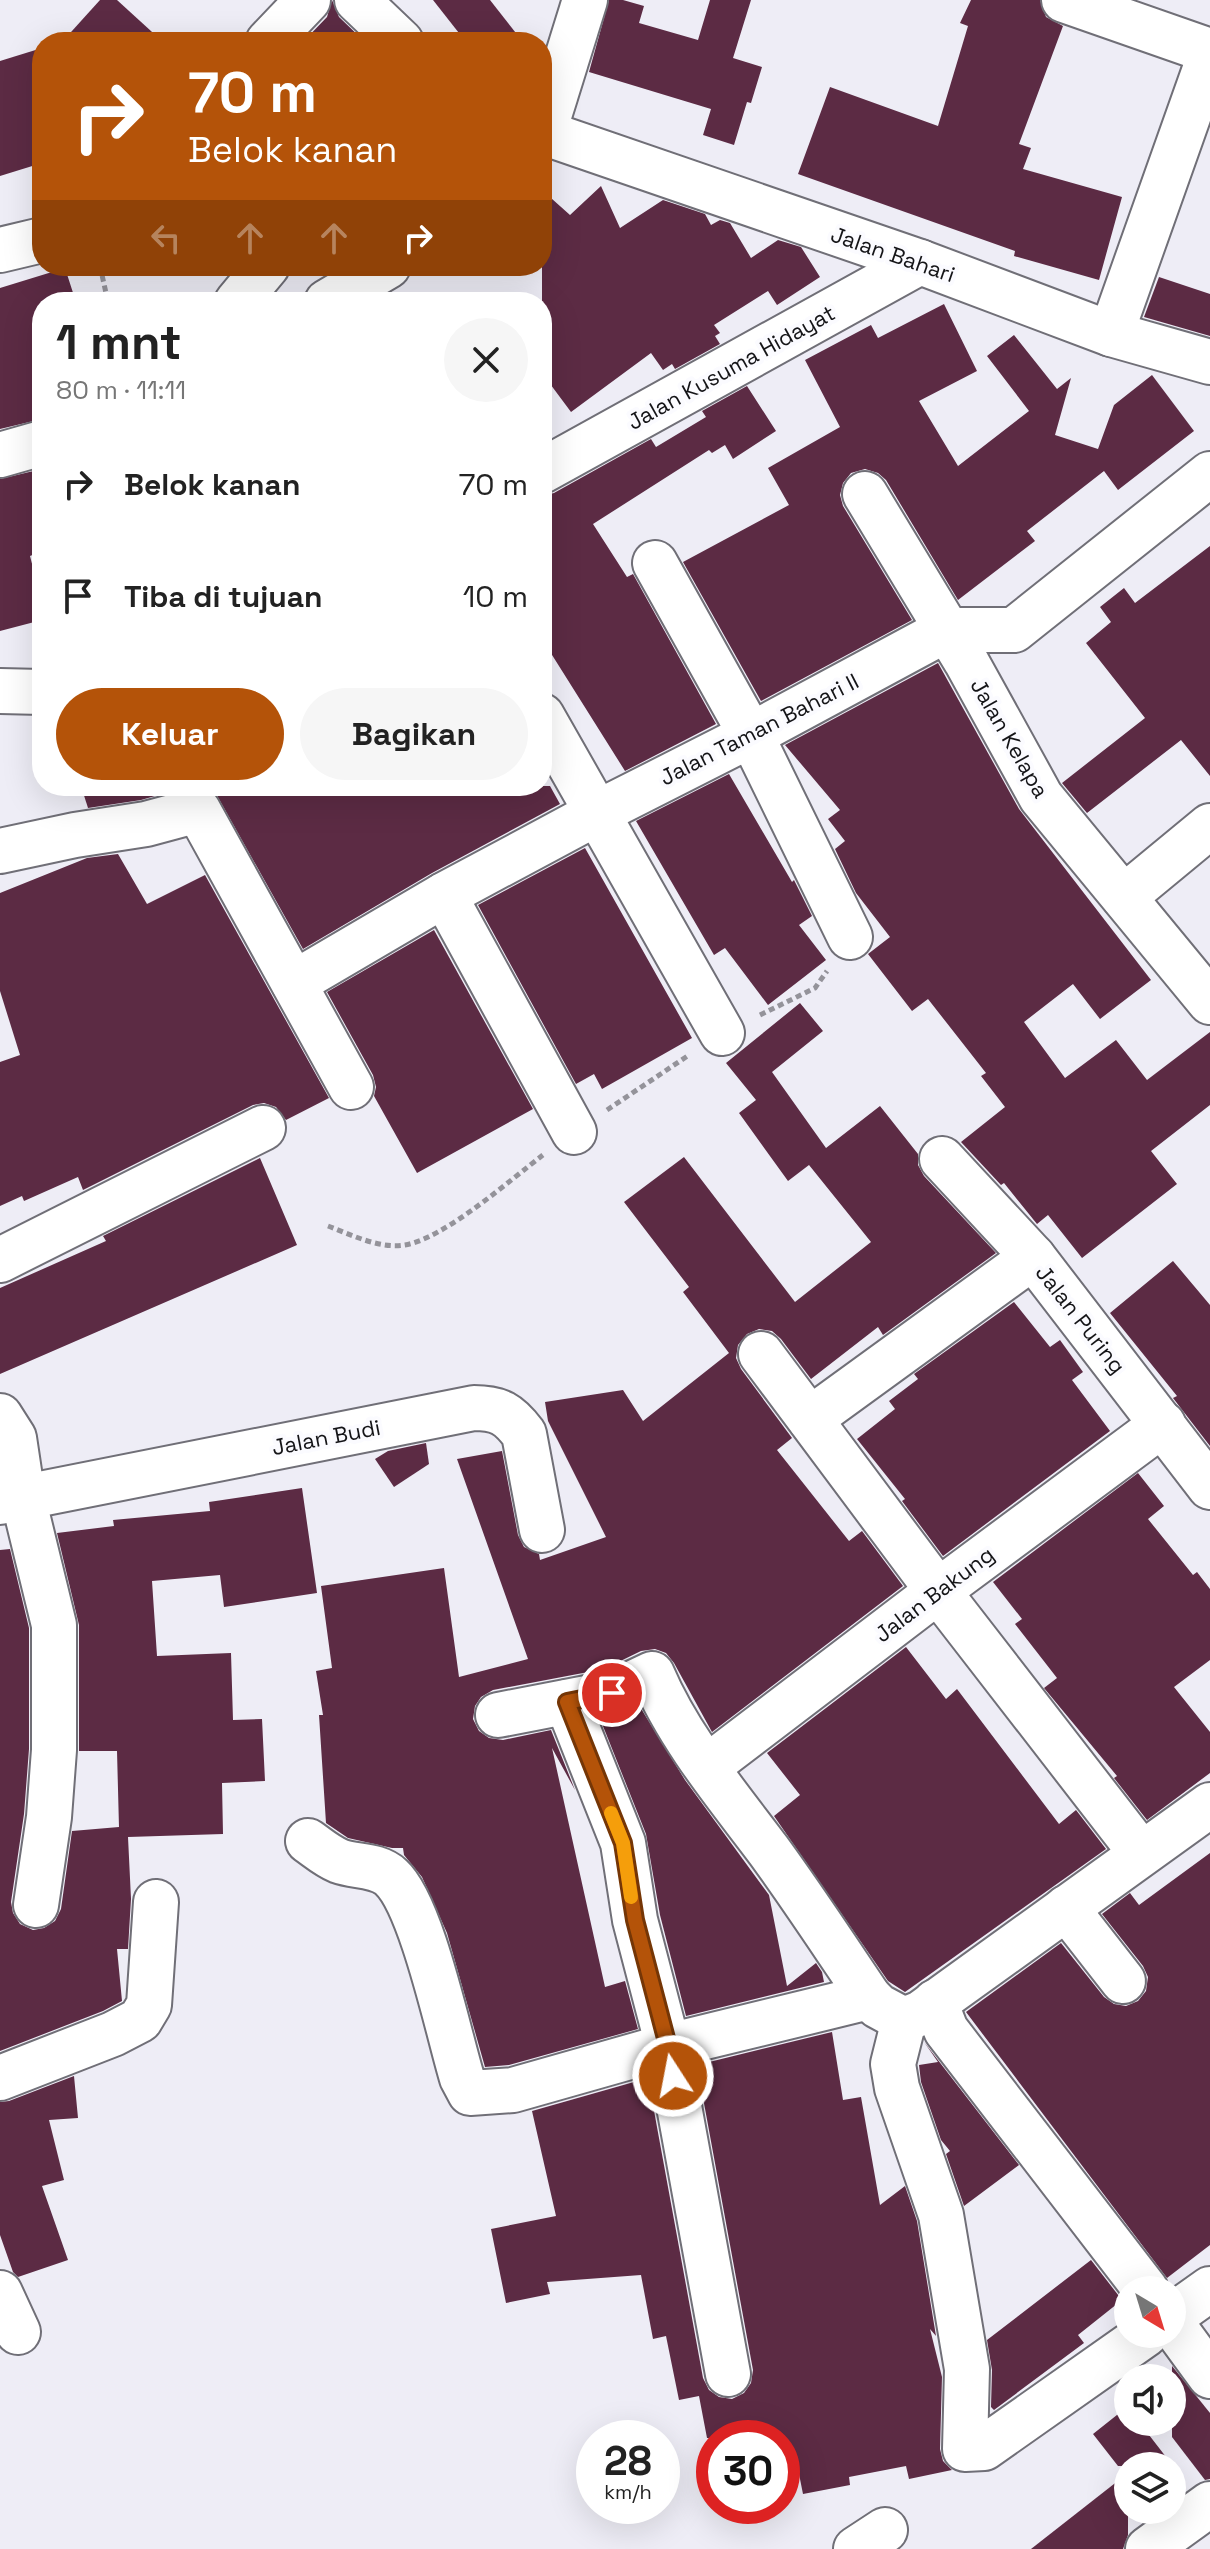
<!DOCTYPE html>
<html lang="id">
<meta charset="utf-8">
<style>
:root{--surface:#fff;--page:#f6f6f6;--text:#222;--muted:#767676;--accent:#b45309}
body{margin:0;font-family:"Space Grotesk",sans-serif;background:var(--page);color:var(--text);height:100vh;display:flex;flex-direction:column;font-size:30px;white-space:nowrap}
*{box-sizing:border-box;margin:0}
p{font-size:26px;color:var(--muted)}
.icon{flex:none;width:44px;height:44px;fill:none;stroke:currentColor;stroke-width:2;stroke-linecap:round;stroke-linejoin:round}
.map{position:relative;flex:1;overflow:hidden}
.side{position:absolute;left:32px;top:292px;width:520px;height:504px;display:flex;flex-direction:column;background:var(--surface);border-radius:32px;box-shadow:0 8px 32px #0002}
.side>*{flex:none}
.top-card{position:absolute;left:32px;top:32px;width:520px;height:244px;border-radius:32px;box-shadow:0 8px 32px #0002;background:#b45309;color:#fff;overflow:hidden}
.needle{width:52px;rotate:142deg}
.tools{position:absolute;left:1114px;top:2276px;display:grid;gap:16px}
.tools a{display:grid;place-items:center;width:72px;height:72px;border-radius:50%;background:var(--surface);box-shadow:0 8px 32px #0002;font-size:40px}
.speed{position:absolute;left:576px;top:2420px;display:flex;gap:16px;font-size:40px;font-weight:700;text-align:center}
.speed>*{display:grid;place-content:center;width:104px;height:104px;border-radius:50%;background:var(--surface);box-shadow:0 8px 32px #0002;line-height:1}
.speed small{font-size:20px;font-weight:400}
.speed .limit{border:12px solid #d22;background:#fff;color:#111}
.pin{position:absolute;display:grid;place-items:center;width:68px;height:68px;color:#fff;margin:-34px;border:4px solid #fff;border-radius:50%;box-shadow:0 2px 8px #0007}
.me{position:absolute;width:88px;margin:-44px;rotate:349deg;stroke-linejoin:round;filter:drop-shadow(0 0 6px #0008)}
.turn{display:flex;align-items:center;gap:28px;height:168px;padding:0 24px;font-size:36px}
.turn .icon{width:104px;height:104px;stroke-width:2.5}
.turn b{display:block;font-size:56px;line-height:68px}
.lanes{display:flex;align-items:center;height:76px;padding:0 24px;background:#0003;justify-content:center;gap:40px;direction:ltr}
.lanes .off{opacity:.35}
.round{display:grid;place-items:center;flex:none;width:84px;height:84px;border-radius:42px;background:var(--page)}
.summary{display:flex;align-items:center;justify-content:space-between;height:136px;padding:0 24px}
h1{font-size:48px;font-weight:700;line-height:60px}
.button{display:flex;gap:16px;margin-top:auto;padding:16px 24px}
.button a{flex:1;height:92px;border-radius:48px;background:var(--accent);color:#fff;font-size:32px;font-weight:700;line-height:92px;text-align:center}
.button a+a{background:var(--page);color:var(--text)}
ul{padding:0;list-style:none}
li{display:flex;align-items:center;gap:24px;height:112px;padding:0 24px}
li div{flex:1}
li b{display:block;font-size:30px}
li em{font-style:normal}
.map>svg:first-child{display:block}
.building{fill:#5c2b44}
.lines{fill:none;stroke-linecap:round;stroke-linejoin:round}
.minor-casing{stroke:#706f77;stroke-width:48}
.secondary-casing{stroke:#706f77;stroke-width:48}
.path{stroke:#94939a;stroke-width:5;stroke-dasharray:6 4;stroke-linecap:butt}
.minor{stroke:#fff;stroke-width:44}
.secondary{stroke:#fff;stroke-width:44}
.route-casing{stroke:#753606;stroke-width:20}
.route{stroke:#b45309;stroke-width:14}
.slow{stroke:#f59e0b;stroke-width:14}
.labels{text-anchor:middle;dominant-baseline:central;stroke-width:8;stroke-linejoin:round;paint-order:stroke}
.street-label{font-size:22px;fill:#141417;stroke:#fbfbff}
</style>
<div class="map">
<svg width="1210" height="2549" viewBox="0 0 1210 2549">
<rect width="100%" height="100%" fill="#eeedf6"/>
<g class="building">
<polygon points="100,0 117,0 163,42 62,42"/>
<polygon points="332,0 339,17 365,42 303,42 327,17"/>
<polygon points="433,0 490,0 523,42 466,42"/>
<polygon points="609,0 623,0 644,6 639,23 698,40 710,0 751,0 733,58 762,67 751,103 747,102 734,145 703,135 711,109 589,72"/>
<polygon points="971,0 1040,0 1046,17 1063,26 1019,144 1031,148 1023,169 1122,197 1099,280 1014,256 1015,251 798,174 830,87 938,126 968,26 960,23"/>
<polygon points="42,48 42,163 0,176 0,61"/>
<polygon points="601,186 620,228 663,200 705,214 711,225 720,220 730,223 751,258 778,240 801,247 820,277 777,305 768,291 714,325 720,333 715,336 720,344 675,369 672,364 663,370 651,353 571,412 542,373 542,190 570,215"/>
<polygon points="65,268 76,302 42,302 42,419 0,429 0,288"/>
<polygon points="1159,277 1210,294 1210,336 1144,317"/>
<polygon points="944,304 977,371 919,401 958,466 1029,411 987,356 1014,335 1057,389 1071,378 1055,435 1098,449 1114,405 1152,375 1194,431 1118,490 1104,471 1027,531 1035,541 958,600 886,480 878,473 865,469 851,473 843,483 840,495 843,506 912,620 761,701 683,562 789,505 768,468 840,427 805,360 871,325 878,338"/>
<polygon points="747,386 776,431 733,459 725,445 712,453 709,450 593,524 627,577 633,574 716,724 625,771 542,639 542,496 554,493 651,439 656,447 706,417 702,411"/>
<polygon points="42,469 42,551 30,556 42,603 42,620 0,631 0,479"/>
<polygon points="1210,546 1210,776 1181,740 1087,813 1062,783 1145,718 1086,643 1111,622 1100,607 1124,588 1135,603"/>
<polygon points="938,663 1019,809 1151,980 1100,1019 1073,984 1024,1022 1065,1078 1116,1040 1147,1080 1210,1032 1210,1105 1151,1151 1177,1184 1082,1258 1048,1215 1037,1224 1004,1183 1001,1185 961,1142 1005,1107 981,1076 986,1073 928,999 912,1011 868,954 890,937 856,893 835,849 845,841 828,819 840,810 785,745"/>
<polygon points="729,774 792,882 794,880 812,916 799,925 826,960 768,1005 725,948 714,955 636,821"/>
<polygon points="81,786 182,786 183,788 141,800 88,808"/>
<polygon points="226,786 550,786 560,804 432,873 303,949 215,792"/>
<polygon points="585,848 692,1038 602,1089 594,1074 576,1084 478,905"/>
<polygon points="118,854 147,904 205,875 329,1098 286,1120 276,1107 264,1103 253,1105 83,1190 78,1177 24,1201 22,1196 0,1206 0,1062 20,1055 0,991 0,893 87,858"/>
<polygon points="434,930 533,1109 417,1173 374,1096 376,1087 373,1075 327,992"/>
<polygon points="800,1003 823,1031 772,1072 826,1148 880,1106 918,1154 918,1165 924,1176 996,1253 883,1335 878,1327 811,1379 781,1339 772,1331 759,1329 747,1334 738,1345 736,1358 741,1369 792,1438 777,1450 849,1541 862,1531 903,1586 712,1732 674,1663 666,1653 655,1649 641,1651 604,1669 493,1690 481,1697 475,1706 473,1719 479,1731 489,1738 503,1740 551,1730 575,1790 552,1748 605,1987 625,1981 638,2029 509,2065 485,2067 447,1933 422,1877 404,1855 403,1848 392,1848 348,1838 326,1823 319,1715 323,1715 316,1671 332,1668 321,1586 444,1568 459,1677 528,1659 457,1459 502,1451 518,1535 524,1547 539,1554 540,1560 606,1537 548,1421 545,1402 623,1390 643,1421 729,1353 683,1292 689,1287 624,1202 684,1157 795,1302 871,1242 809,1165 788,1181 739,1113 756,1100 726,1063"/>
<polygon points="260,1158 297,1245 0,1374 0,1288 106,1241 103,1236"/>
<polygon points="1173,1261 1210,1305 1210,1446 1173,1398 1177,1396 1110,1313"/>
<polygon points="1014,1302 1050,1347 1060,1340 1083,1372 1072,1380 1110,1431 943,1556 902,1501 905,1499 857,1439 895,1409 889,1401 918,1379 914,1374"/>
<polygon points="426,1443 429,1464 394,1487 375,1459 388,1451"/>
<polygon points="1138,1473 1164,1506 1148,1519 1193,1575 1197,1572 1210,1589 1210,1660 1174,1687 1210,1732 1210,1773 1147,1820 1114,1778 1117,1776 1044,1688 1057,1678 1015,1624 1022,1619 993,1582"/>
<polygon points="302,1488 317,1593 224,1607 220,1575 152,1581 157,1656 231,1653 233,1720 262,1719 265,1781 222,1783 223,1834 128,1837 131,1899 128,1949 117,1949 122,2001 103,2011 0,2051 0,1550 10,1549 29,1628 29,1749 24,1814 11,1902 13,1913 20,1924 33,1930 44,1928 55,1921 61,1909 72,1831 119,1827 117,1751 79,1751 79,1625 57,1533 114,1526 113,1520 210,1511 209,1502"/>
<polygon points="906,1647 946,1699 957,1689 1059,1824 1076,1810 1106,1849 905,1992 888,1981 774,1816 800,1795 767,1753"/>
<polygon points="640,1707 685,1780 769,1895 787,1986 816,1963 822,1972 824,1982 686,2016 660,1915 646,1834 601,1721 622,1716"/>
<polygon points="1210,1853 1210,2245 1167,2278 966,2012 1061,1943 1104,1997 1114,2004 1126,2006 1138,2001 1146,1991 1148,1977 1143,1966 1102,1914 1130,1893 1139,1905"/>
<polygon points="832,2032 843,2100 861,2097 880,2205 905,2186 917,2221 936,2336 930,2329 942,2377 940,2449 943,2461 952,2470 909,2479 906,2466 849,2477 850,2485 803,2494 799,2474 782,2477 782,2438 707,2438 699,2396 679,2400 666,2336 653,2339 641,2275 547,2282 550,2294 506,2303 491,2229 556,2216 532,2111 648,2078 703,2378 709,2390 719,2397 732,2399 744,2393 751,2383 753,2370 697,2065"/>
<polygon points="924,2042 1019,2165 964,2206 946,2154 950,2151 941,2140 921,2082 919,2065 938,2062"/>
<polygon points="74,2076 78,2118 49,2120 64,2180 42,2186 68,2260 18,2277 13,2272 0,2235 0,2102 9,2101"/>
<polygon points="1091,2260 1122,2300 1078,2335 1084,2343 994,2410 991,2407 992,2370 987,2340"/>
<polygon points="1172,2366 1210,2413 1210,2479 1205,2480 1172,2437"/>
<polygon points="1127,2407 1128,2422 1139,2422 1173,2466 1118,2466 1093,2434"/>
<polygon points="1128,2473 1128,2535 1123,2549 1031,2549"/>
</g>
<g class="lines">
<g class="minor-casing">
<g id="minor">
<polyline points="357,0 401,42"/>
<polyline points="268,42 308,0"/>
<polyline points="542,132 920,262 1111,334 1210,362"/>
<polyline points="544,132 585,0"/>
<polyline points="0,250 42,240"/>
<polyline points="237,302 267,266"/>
<polyline points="327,302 388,266"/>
<polyline points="1111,334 1210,55"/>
<polyline points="0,455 42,443"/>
<polyline points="542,471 920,262"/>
<polyline points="865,494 966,661 1041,797 1210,1002"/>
<polyline points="655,563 751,735 850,937"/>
<polyline points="0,691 42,692"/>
<polyline points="542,716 722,1033"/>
<polyline points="0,851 75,835 146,824 198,810 351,1087"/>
<polyline points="444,895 574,1132"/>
<polyline points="1124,897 1210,826"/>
<polyline points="294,983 444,895 597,813 751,735 946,630 1014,630 1210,474"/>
<polyline points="942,1159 1033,1257 1210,1487"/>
<polyline points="0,1260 263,1128"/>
<polyline points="761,1354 938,1591 1141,1853"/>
<polyline points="0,1416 14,1438 23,1498 54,1625 54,1750 49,1817 36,1905"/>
<polyline points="810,1419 1033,1257"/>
<path d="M0,1502l474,-94c25,0 35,6 50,26l18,96"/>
<polyline points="567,1702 623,1843 635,1920 668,2046 728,2374"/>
<path d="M498,1715l114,-22 40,-19c27,64 75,121 117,177 35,48 67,97 100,146l9,9 26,14 17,-7 289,-208"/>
<polyline points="707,1767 938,1591 1163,1424"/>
<path d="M308,1841c10,7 19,15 31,20 16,6 38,3 52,16 31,28 57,155 71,201l8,15 43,-3 155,-44 201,-49"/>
<polyline points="1066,1908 1123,1981"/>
<polyline points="935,2002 946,2030 1146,2290"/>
<polyline points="904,2020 893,2064 897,2088 941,2215 967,2369 965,2449 984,2448 1146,2334"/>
<polyline points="0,2078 113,2034 140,2020 149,2005 156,1902"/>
<polyline points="0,2293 18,2332"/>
<polyline points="1172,2316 1210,2289"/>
<polyline points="1172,2324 1210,2376"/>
<polyline points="856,2549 885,2530"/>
<polyline points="1148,2549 1210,2504"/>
</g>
</g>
<g class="secondary-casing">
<polyline id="secondary" points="1064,0 1210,51"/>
</g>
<g class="path">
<polyline points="100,266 108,302"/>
<polyline points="760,1015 815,988 827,971"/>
<polyline points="607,1110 689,1055"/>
<path d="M328,1226c24,9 51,23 77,19 40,-7 105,-65 138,-90"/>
</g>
<use href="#minor" class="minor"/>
<use href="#secondary" class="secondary"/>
</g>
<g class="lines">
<g class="route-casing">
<polyline id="route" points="612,1693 567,1702 623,1843 635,1920 668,2046 673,2076"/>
</g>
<use href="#route" class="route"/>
<polyline class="slow" points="611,1813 623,1843 631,1897"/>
</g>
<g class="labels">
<g class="street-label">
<text transform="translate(893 254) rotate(19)">Jalan Bahari</text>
<text transform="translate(731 367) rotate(-29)">Jalan Kusuma Hidayat</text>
<text transform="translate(759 729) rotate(-27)">Jalan Taman Bahari II</text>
<text transform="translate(1010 738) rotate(60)">Jalan Kelapa</text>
<text transform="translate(1081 1319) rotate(52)">Jalan Puring</text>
<text transform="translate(326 1437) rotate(-11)">Jalan Budi</text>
<text transform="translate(934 1594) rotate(-37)">Jalan Bakung</text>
</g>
</g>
</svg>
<div class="tools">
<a><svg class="needle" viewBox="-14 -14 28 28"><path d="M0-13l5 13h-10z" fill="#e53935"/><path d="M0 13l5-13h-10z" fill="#767676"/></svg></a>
<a><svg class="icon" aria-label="sound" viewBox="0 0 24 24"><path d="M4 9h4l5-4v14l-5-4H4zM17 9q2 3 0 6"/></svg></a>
<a><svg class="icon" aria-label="layers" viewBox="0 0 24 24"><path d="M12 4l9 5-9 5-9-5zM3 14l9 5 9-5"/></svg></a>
</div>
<div class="speed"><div>28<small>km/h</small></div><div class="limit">30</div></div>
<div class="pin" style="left:612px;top:1693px;background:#d93025"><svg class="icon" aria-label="arrive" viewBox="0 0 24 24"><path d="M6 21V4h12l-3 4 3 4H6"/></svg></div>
<svg class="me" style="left:673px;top:2076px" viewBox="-20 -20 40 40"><circle r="17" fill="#b45309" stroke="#fff" stroke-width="3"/><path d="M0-11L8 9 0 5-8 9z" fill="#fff"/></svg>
<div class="top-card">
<div class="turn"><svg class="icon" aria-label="right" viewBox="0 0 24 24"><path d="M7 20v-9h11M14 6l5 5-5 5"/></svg><div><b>70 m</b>Belok kanan</div></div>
<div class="lanes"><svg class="icon off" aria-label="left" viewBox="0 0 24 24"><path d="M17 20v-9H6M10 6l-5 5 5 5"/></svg><svg class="icon off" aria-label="ahead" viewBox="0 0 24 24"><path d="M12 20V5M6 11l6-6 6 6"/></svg><svg class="icon off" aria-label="ahead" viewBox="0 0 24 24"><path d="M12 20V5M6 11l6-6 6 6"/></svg><svg class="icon" aria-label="right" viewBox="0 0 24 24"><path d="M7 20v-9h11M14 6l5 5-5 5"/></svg></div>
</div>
<section class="side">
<div class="summary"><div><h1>1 mnt</h1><p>80 m · 11:11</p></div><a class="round"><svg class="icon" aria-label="close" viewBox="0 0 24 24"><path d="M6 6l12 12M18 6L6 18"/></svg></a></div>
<ul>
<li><svg class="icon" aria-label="right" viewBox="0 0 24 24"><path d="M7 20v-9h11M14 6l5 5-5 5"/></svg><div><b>Belok kanan</b></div><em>70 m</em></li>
<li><svg class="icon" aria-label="arrive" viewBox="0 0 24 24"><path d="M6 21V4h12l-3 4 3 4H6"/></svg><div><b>Tiba di tujuan</b></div><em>10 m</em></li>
</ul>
<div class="button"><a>Keluar</a><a>Bagikan</a></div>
</section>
</div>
